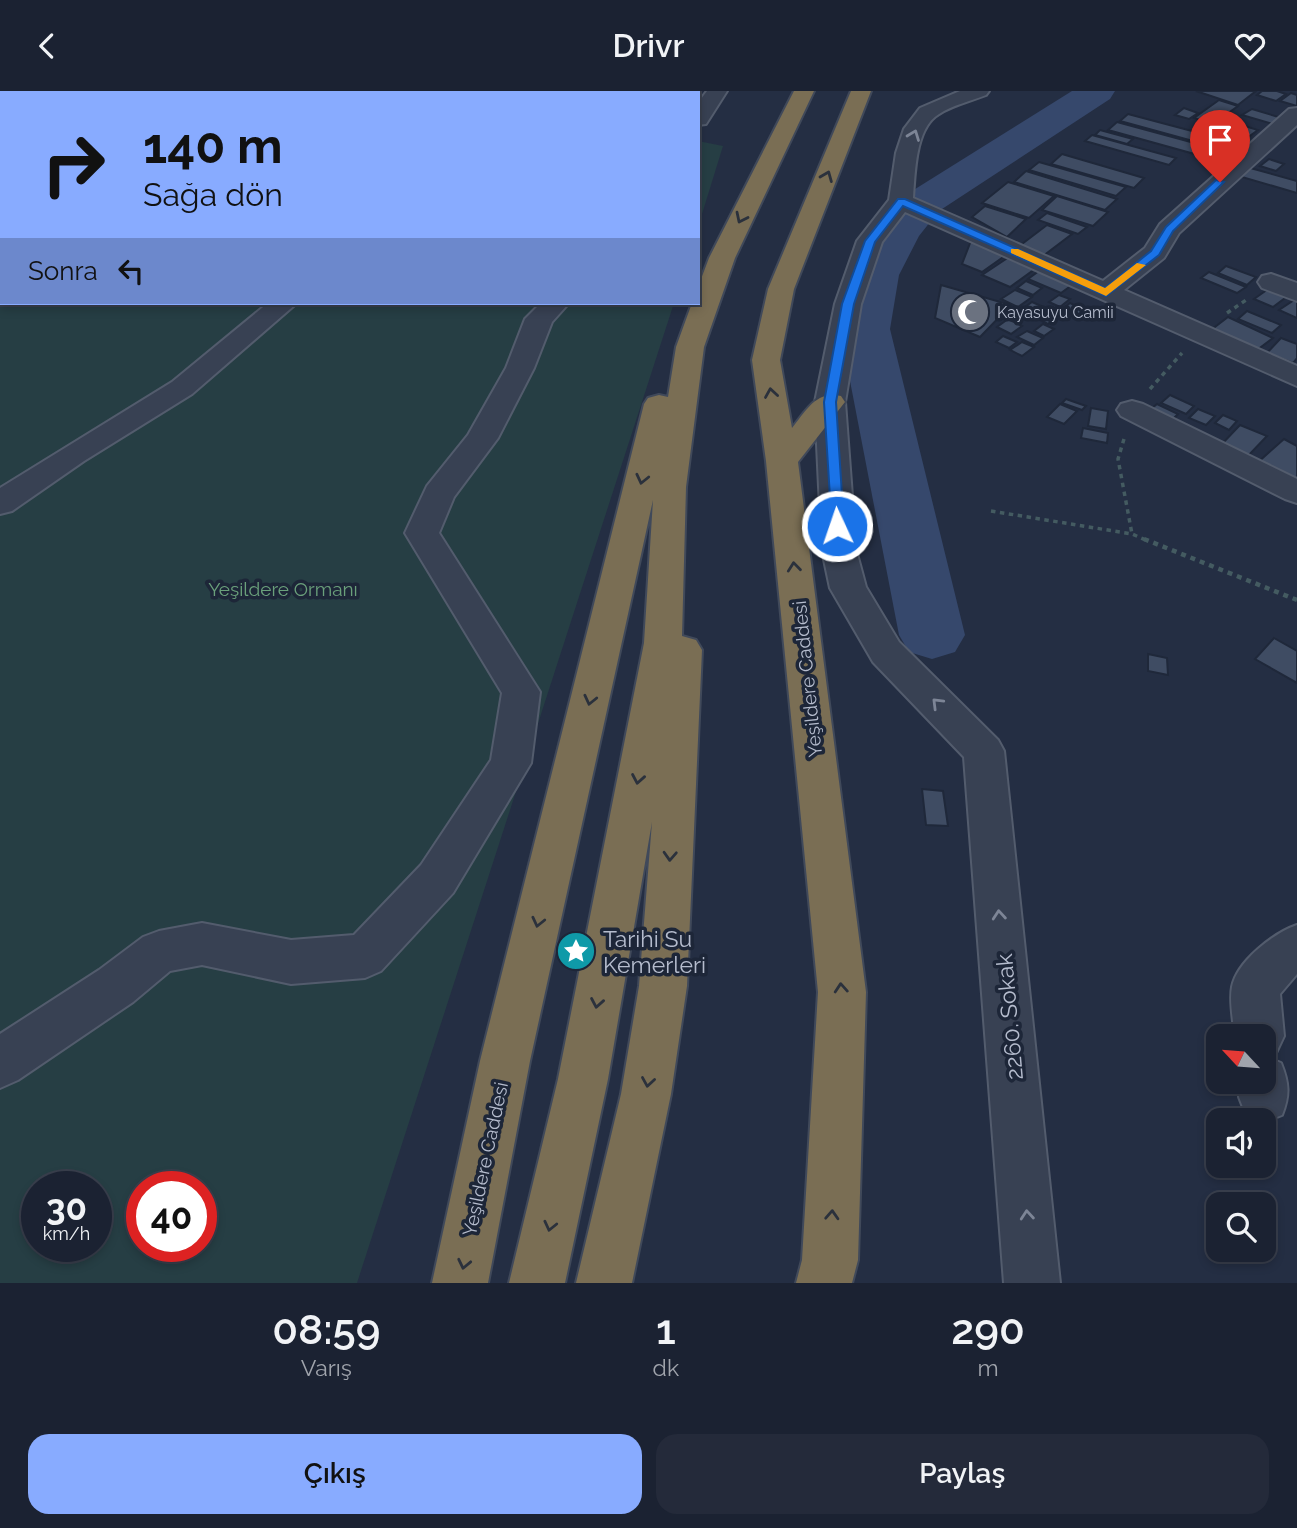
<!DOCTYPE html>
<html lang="tr">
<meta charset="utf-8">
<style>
:root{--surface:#1b2232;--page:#242a3a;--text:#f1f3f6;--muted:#a0a4ac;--line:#393f4d;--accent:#88abff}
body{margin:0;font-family:Raleway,sans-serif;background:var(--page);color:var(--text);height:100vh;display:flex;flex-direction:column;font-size:26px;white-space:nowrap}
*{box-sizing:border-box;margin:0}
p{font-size:23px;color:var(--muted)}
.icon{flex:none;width:38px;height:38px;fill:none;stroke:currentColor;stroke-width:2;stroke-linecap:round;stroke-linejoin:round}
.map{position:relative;height:1192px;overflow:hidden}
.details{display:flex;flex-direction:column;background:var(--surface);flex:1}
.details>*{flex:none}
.banner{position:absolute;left:0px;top:0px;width:700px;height:214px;box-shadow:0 4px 10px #0003,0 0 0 2px var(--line);background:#88abff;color:#111;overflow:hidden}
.needle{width:46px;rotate:296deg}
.fabs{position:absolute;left:1206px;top:933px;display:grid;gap:14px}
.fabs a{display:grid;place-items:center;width:70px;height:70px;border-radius:14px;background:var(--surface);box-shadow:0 4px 10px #0003,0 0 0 2px var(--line);font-size:35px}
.speed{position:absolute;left:21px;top:1080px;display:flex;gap:14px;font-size:35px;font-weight:700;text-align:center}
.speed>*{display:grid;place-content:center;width:91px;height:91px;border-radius:50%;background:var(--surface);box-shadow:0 4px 10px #0003,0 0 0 2px var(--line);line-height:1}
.speed small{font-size:18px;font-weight:400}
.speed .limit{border:10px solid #d22;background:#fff;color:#111}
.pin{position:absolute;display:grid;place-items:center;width:60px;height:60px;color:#fff;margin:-72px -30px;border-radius:50% 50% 50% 0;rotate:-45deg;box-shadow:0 0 7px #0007}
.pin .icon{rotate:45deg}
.me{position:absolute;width:77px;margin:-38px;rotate:357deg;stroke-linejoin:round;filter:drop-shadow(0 0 5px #0008)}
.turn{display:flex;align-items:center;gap:24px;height:147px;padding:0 28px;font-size:32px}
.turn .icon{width:91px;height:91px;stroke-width:2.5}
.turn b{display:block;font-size:49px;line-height:60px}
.then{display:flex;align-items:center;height:66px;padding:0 28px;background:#0003;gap:14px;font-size:26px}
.eta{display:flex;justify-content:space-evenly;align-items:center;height:119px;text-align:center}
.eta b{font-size:42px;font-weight:600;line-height:49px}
.button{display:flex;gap:14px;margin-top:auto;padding:14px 28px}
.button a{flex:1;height:80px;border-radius:21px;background:var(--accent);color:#111;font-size:28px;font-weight:600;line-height:80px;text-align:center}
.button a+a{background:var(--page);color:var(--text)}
header{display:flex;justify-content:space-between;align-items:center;height:91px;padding:0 28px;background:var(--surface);font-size:32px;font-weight:600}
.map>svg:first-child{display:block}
.green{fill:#263e44;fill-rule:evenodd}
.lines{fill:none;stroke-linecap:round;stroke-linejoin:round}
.river{fill:#36486c;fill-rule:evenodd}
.building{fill:#3f4c63;stroke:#1f283a;stroke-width:2}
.minor-casing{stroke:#535c6d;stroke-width:4}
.highway-casing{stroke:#40495a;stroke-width:4}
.path-far1{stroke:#445b61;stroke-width:3.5;stroke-dasharray:4.5 4.5;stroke-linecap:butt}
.path{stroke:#445b61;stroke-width:4.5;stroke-dasharray:5 5;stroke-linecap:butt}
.minor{fill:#384153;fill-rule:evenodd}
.highway{fill:#7a6e54;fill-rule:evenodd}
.oneway{stroke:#7d8596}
.oneway2{stroke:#2b313c}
.route{fill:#1a73e8;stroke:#114b97;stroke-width:2}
.slow{fill:#f59e0b}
.labels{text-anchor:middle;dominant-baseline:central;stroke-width:7;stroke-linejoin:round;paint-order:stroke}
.far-poi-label{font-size:16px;fill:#b5bccd;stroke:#1d2638;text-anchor:start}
.park-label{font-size:19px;fill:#6aa07b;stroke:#1d2638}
.street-label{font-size:19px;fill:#b5bccd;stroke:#1d2638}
.near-poi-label{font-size:23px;fill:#b5bccd;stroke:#1d2638;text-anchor:start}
.near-street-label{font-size:23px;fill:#b5bccd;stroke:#1d2638}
</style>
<header><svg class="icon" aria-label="back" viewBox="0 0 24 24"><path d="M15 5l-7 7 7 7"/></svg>Drivr<svg class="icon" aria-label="heart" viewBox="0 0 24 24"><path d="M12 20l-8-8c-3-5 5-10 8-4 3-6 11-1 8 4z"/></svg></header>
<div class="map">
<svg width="1297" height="1192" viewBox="0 0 1297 1192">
<rect width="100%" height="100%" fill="#242e43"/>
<g class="green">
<path d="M0,18l2,194h672l-317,980h-357zM37,1096h59v59h-59zM142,1096h59v59h-59z"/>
<polygon points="698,50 723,55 698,136"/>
</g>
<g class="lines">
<polygon class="river" points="1072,0 1115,0 1110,8 942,118 930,121 934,126 919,145 899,184 890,238 965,544 955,561 932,568 909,561 899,544 840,238 853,184 877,140 897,117 909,114 906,109 912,100"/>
</g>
<g class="building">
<polygon points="1196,0 1256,0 1238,14"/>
<polygon points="1262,0 1277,0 1286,3 1276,10 1257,4"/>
<polygon points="1291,2 1297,4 1297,15 1280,10"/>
<polygon points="1219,9 1238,15 1213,33 1194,27"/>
<polygon points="1184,17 1198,22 1189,28 1175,24"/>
<polygon points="1252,18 1285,28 1276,34 1242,24"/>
<polygon points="1128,23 1241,53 1233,61 1120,30"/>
<polygon points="1225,29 1258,39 1240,52 1207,42"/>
<polygon points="1117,31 1235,63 1227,72 1108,39"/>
<polygon points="1100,39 1133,48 1127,53 1095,44"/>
<polygon points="1092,44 1176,67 1169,74 1085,50"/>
<polygon points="1062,63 1144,87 1134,97 1051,73"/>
<polygon points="1269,68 1284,73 1276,80 1260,75"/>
<polygon points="1039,71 1126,96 1116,105 1029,79"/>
<polygon points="1243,75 1297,90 1297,102 1235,84"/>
<polygon points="1026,80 1117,108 1105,119 1014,91"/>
<polygon points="1008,91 1054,105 1029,127 982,112"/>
<polygon points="1057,105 1108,121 1093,135 1042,119"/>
<polygon points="985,115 1026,128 1007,146 972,126"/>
<polygon points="1047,122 1087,136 1078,143 1038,129"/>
<polygon points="1047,134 1072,143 1043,165 1018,156"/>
<polygon points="972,147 1009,162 982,181 962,173"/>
<polygon points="1012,164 1039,175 1010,196 982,184"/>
<polygon points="1226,175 1256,186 1247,194 1218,182"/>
<polygon points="1043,177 1076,191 1061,202 1028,188"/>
<polygon points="1209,181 1246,196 1237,202 1201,187"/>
<polygon points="1026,190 1042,197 1033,204 1017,197"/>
<polygon points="941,194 1011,214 980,246 935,227"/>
<polygon points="1271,196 1289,204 1273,216 1254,208"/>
<polygon points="1015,199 1032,206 1018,216 1001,208"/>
<polygon points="1059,204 1070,208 1060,216 1049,211"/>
<polygon points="1297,207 1297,227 1279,219"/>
<polygon points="1032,211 1046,217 1032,227 1018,221"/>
<polygon points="1070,212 1085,219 1079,223 1064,217"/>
<polygon points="1247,220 1281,234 1272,242 1238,228"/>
<polygon points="1047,221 1058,226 1048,233 1038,228"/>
<polygon points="1228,226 1273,247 1257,259 1211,239"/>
<polygon points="1008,228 1022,235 1011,243 997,236"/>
<polygon points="1043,233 1054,238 1044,245 1034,240"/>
<polygon points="1027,240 1043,247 1034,254 1017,246"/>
<polygon points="1003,245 1017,251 1009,257 996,251"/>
<polygon points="1281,247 1297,253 1297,267 1293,272 1267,262"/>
<polygon points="1022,251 1034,256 1022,265 1010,259"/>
<polygon points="1170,304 1194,315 1186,323 1161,312"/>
<polygon points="1066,308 1086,315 1082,319 1062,312"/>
<polygon points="1060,313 1077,320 1064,333 1047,326"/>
<polygon points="1157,313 1178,323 1173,328 1151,318"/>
<polygon points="1091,317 1108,320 1106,338 1088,335"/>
<polygon points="1198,318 1215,325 1206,334 1189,327"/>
<polygon points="1223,324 1237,330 1229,339 1215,332"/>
<polygon points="1240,334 1267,345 1246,367 1220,355"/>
<polygon points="1083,337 1108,342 1107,352 1081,347"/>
<polygon points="1284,348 1297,355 1297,394 1256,373"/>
<polygon points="1274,547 1297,560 1297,592 1255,568"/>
<polygon points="1148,563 1167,567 1168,584 1148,580"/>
<polygon points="922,698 943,700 948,735 926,734"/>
</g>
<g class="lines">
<g class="minor-casing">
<g id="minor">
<polygon points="18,0 39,0 17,2"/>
<polygon points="85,0 106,0 84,2"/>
<polygon points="167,0 188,0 166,2"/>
<polygon points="208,0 230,0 207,2"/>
<polygon points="287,0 308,0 286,2"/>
<polygon points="347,0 368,0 346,2"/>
<polygon points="469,0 489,0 468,2"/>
<polygon points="707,0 727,0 706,33 698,34 698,12"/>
<path d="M960,0h29l-3,4c-15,6 -33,10 -47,19 -24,14 -24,59 -26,84l190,83 42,-33 15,-24 129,-115 8,-1v17l-118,108 -15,25 -40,32 173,76v20l-392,-174 -23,30 -21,62 -16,98 11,148 10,37 33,55 99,98 6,11 56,532h-56l-40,-526 -91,-95 -43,-74 -8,-38 -7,-148 20,-98 22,-63 32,-41 7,-47 8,-24 16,-21z"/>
<rect x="0" y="53" width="2" height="14"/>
<polygon points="0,138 2,138 0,153"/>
<polygon points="1271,183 1297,192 1297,210 1262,197 1258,191 1262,185"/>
<polygon points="2,187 2,204 0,204 0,188"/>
<polygon points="268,212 297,212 192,303 84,370 12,420 0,423 0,397 172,291"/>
<polygon points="541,212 569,212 552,231 534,277 498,347 454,406 439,442 540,601 531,672 453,802 381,880 365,887 291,893 202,874 170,880 133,911 18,989 0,997 0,943 99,879 143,846 159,840 202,832 291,849 354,844 421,774 491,669 502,602 405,442 427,395 468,344 506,277 525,228"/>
<polygon points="1132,310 1143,313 1297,388 1297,412 1285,408 1121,325 1117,319 1121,313"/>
<path d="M1297,834v49l-17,20 4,42 -8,17 -10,4 15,6c8,20 9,32 1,52l-18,7 -18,-7 -7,-18 -1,-16h26v-45h-30c0,-15 -5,-34 -2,-49 5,-26 42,-54 65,-62z"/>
</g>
</g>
<g class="highway-casing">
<g id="highway">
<polygon points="794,0 814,0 735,167 704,256 686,396 682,545 696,549 702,559 687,895 671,1003 632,1192 576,1192 621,1003 639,895 652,731 608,988 565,1192 509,1192 558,988 644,552 653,409 530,970 488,1192 432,1192 480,970 644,313 648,307 659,304 668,306 676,256 692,212 698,212 698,196 709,167"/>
<path d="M851,0h20l-77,198 -14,71 12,68c14,-17 24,-38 49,-32l4,6 -47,60 68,530 -8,268 -6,23h-56l6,-23 16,-268 -52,-531 -14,-101 16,-71z"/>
</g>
</g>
<g class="path-far1">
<polyline points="1227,222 1249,207"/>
<polyline points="1150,298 1182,262"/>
<polyline points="1124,348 1118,368 1132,443"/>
<polyline points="991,420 1132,443 1148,450"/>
</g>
<polyline class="path" points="1144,448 1297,509"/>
<use href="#minor" class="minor"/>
<use href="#highway" class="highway"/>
</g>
<defs><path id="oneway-chevron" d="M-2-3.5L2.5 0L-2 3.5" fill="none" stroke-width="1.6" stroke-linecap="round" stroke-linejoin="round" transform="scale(1.75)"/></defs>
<g class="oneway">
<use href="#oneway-chevron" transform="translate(914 44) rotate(-69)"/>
<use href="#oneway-chevron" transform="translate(937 612) rotate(-135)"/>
<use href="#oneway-chevron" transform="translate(999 824) rotate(-95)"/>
<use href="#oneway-chevron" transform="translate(1027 1124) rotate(-95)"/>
</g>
<g class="oneway2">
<use href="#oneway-chevron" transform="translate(827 85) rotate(-68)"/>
<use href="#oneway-chevron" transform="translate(741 127) rotate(116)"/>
<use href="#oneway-chevron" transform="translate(771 302) rotate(-99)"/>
<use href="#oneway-chevron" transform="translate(642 388) rotate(103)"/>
<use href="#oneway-chevron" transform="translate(794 476) rotate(-96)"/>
<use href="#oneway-chevron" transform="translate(590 609) rotate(103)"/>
<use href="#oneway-chevron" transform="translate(638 688) rotate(100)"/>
<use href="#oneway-chevron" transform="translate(670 765) rotate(93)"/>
<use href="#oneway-chevron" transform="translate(538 831) rotate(103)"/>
<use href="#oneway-chevron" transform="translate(841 897) rotate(-94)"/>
<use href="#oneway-chevron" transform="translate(597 912) rotate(100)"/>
<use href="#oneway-chevron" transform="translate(648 991) rotate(99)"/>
<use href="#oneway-chevron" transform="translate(832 1124) rotate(-87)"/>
<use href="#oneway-chevron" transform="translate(550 1135) rotate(103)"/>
<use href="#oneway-chevron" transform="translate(464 1173) rotate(102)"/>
</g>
<polygon class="route" points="1216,89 1224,91 1173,140 1159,164 1106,205 903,115 875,151 854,213 836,311 844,435 842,438 832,438 824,311 842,213 865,150 898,108 905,108 1105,197 1151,160 1166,136"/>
<polygon class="slow" points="1011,158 1018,158 1105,197 1137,172 1146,174 1106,205 1011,162"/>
<defs>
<g id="mosque-disc" transform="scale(2.0125)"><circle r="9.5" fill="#6b7280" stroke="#1d2638"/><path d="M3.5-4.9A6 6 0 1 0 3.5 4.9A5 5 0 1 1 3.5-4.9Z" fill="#fff"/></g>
<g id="sight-disc" transform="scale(2.0125)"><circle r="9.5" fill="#0f9aa8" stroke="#1d2638"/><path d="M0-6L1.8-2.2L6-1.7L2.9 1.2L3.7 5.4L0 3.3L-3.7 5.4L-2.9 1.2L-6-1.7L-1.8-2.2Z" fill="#fff"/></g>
</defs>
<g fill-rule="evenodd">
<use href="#mosque-disc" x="970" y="221"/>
<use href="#sight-disc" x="576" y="860"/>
</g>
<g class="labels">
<g class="far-poi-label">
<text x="997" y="221">Kayasuyu Camii</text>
</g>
<g class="park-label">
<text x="283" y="498">Yeşildere Ormanı</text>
</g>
<g class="street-label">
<text transform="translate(807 588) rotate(-96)">Yeşildere Caddesi</text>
<text transform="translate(485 1068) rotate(-78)">Yeşildere Caddesi</text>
</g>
<g class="near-poi-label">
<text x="603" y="847">Tarihi Su<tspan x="603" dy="26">Kemerleri</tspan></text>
</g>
<g class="near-street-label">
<text transform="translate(1009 926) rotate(-95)">2260. Sokak</text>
</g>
</g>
</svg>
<div class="fabs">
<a><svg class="needle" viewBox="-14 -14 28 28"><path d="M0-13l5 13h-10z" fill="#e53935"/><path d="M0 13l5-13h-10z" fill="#a0a4ac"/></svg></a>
<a><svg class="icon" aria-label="sound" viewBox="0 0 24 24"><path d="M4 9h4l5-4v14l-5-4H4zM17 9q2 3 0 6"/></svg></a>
<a><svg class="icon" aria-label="search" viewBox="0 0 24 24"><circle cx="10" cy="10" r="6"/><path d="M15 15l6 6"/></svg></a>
</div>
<div class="speed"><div>30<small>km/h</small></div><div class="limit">40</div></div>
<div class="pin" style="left:1220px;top:91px;background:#d93025"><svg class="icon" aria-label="arrive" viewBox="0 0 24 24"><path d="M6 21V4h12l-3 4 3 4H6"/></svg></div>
<svg class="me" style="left:837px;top:435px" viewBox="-20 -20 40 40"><circle r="17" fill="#1a73e8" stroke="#fff" stroke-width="3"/><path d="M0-11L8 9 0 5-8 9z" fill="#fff"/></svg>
<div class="banner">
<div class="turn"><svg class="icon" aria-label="right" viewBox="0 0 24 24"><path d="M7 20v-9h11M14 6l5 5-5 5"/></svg><div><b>140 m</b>Sağa dön</div></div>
<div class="then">Sonra<svg class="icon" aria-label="left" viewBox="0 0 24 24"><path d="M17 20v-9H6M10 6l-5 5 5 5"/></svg></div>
</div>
</div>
<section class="details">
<div class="eta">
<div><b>08:59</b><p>Varış</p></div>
<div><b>1</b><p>dk</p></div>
<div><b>290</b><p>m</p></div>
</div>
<div class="button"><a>Çıkış</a><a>Paylaş</a></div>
</section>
